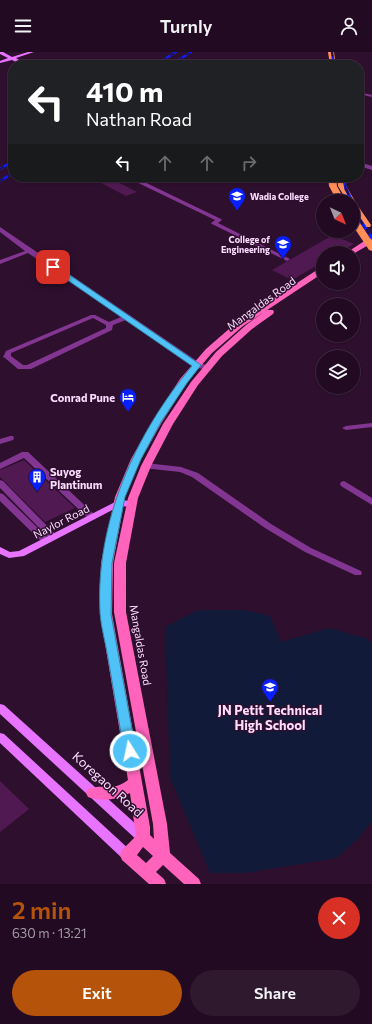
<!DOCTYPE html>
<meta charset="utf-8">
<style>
:root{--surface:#220b22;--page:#2e192f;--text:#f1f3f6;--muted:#a29ba5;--line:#3f2b40;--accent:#b45309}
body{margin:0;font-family:Commissioner,sans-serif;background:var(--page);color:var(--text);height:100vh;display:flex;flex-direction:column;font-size:15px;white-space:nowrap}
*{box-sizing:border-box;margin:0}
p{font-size:13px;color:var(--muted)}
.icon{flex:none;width:22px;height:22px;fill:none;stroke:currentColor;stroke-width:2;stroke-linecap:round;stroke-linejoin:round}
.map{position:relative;height:832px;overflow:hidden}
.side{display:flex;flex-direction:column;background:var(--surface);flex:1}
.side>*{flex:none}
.banner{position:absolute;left:8px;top:8px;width:356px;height:122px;border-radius:16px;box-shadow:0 1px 3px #0004,0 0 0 1px var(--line);background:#202124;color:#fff;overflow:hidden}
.needle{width:26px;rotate:137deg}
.controls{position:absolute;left:316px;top:142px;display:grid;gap:8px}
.controls a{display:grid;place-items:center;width:44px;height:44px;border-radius:50%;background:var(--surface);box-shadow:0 1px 3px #0004,0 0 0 1px var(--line);font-size:20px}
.pin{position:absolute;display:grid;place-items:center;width:34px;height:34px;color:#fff;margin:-17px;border-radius:8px;box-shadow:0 2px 6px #0006}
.me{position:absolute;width:44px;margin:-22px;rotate:350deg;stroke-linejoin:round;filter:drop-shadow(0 0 3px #0008)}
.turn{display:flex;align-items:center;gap:14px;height:84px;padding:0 12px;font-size:18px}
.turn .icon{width:52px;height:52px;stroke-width:2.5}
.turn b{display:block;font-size:28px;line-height:34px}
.lanes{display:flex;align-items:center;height:38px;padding:0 12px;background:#0003;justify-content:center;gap:20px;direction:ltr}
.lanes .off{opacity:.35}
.round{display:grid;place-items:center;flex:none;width:42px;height:42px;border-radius:21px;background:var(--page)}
.headline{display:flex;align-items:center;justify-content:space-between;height:68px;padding:0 12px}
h1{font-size:24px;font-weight:600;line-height:30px;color:var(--accent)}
.primary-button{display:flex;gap:8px;margin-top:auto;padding:8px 12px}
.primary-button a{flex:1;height:46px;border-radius:24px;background:var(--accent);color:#fff;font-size:16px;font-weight:600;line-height:46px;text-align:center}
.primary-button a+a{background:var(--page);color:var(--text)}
header{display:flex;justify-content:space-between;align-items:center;height:52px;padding:0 12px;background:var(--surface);font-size:18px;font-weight:600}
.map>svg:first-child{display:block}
.green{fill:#111a39}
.building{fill:#511951}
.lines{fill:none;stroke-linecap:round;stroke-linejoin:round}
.street{fill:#833592;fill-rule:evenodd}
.secondary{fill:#e773ff;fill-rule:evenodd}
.primary{fill:#ff63bc;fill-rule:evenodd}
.highway{fill:#ff8e57;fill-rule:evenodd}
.rail-far1-casing{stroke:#081fff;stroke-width:2.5}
.rail-casing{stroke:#081fff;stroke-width:3}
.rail-far1{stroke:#2e0f2e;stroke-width:1.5;stroke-dasharray:4.5;stroke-linecap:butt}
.rail{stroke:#2e0f2e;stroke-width:2;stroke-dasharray:6;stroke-linecap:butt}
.route{fill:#4fc3f7;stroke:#337fa1}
.labels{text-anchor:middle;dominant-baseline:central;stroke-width:3;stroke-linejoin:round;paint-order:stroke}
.far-poi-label{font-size:9px;font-weight:bold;fill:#fcdcff;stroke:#2e0f2e;text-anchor:start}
.street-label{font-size:11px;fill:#fcdcff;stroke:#2e0f2e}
.poi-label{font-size:11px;font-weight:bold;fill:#fcdcff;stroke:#2e0f2e;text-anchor:end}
.near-poi-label{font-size:13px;font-weight:bold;fill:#fcdcff;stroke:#2e0f2e}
.near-street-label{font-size:13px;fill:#fcdcff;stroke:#2e0f2e}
</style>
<header><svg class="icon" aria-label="menu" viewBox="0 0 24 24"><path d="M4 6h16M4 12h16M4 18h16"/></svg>Turnly<svg class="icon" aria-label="person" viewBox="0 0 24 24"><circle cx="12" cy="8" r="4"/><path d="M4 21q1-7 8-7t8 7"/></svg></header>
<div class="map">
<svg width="372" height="832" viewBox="0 0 372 832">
<rect width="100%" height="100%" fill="#2e0f2e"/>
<polygon class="green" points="198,558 245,558 270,564 281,590 329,576 368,587 372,591 372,769 358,787 336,806 245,821 210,821 170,726 165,575"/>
<g class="building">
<polygon points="90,125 108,125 137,140 126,144"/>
<polygon points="333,183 354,192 339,201 323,201 323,210 292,228 272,218"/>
<polygon points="24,408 75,456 45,470 0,425 0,418"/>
<polygon points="0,729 29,757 0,780"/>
</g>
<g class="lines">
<g class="street">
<polygon points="359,40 372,43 372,45 359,42"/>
<polygon points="359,110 372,114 372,118 359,114"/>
<polygon points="130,125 134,125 221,167 222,168 218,171 290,207 287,209 285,208 212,172 211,171 215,168 130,127"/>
<path d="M0,175l200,136 10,3 1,2 -4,2 -13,-3 -68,-47 -13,5 -1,5 -81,39h-13l-13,-11 -2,-1 3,-6 85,-36h4l14,7 12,-5 -93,-64 -28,11v-4l25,-9 -25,-19zM93,266l13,7v3l-79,37h-4l-12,-9v-3z"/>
<polygon points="372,371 372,375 346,378 342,376 346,374"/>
<polygon points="10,384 13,384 14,386 13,388 0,392 0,387"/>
<polygon points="22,400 28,400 95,463 96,465 95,467 89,467 24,406 0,417 0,411"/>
<polygon points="146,411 181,415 198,421 271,472 311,496 361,519 362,521 361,523 355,523 305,500 265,476 192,425 180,420 143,416 142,414"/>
<polygon points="0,428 3,429 56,483 57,485 56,487 50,487 0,436"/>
<polygon points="344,429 372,446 372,453 341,434 340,432 341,430"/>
<polygon points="0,441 3,442 49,487 50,489 49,491 43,491 0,449"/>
</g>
<g class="secondary">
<polygon points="0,0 3,0 12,5 28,0 34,0 16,6 27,13 22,13 12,8 0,11 0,9 8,6 0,2"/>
<path d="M310,125l31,2 3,2c-8,4 -26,1 -34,-4z"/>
<polygon points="119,448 132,449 136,452 132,455 120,454 24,504 9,506 0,502 0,495 10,500 19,499"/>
<polygon points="0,652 4,653 147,782 149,786 147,790 143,791 139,790 0,662"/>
<polygon points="0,681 4,682 131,799 133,803 131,807 127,808 123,807 0,691"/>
</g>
<g class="primary">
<polygon points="369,186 372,186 372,191 353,202 353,201 346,201"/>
<path d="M320,216h3v5l-80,53 -31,27 -25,29 -25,40 -21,37 -16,38 -12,66 -1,51 38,213v8l4,4 -1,-15 -39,-212v-49l14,-65 13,-32 22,-42 28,-42 25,-30 30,-27 21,-15h6l1,2 -1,2 -21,15 -30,27 -24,29 -25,39 -22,42 -13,32 -12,65v49l41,212 3,29 29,26 2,5h-17l-21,-19 -7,7 8,7 2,5h-17l-27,-24 -2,-5 2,-5 14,-14 -6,-43c-13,7 -28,9 -42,4l-2,-4 2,-4c15,-6 25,3 40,-9l-28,-166 1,-51 14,-66 16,-38 21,-37 28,-43 26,-30 31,-27zM143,795l10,9 -7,7 -9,-8z"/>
</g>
<g class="highway">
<polygon points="328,0 334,0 336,13 330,13"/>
<polygon points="328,125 336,125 337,134 345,149 337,149 329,134"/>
<polygon points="337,125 345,125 346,134 355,149 354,151 356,151 371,173 370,175 364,175 353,159 353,149 347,149 338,134"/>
<polygon points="353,164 356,165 372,189 372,199 369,198 353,174"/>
</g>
<g class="rail-far1-casing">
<g id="rail-far1">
<polyline points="332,0 334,13"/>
<polyline points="155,13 176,0"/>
<polyline points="171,13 191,0"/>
<polyline points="0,117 13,109"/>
<polyline points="343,125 346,138"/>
<polyline points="0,129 13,121"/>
</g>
</g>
<g class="rail-casing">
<g id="rail">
<polyline points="346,137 352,149"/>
<polyline points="353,157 372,186"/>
</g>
</g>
<use href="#rail-far1" class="rail-far1"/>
<use href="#rail" class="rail"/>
</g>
<path class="route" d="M50,213h5l146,100 -14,18 -26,39 -20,37 -16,38 -13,66 -1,51 25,137 -2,4 -4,1 -4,-1 -2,-4c-5,-31 -11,-62 -16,-93 -2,-14 -7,-30 -8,-45 -5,-90 35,-179 92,-247l-142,-98z"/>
<defs>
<g id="school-pin" transform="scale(0.9)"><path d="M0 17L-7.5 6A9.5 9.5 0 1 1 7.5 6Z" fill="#081fff" stroke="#2e0f2e"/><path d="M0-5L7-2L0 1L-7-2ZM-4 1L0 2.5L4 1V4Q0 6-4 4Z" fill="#fff"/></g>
<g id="university-pin" transform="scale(0.9)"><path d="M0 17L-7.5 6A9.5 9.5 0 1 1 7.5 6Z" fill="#081fff" stroke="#2e0f2e"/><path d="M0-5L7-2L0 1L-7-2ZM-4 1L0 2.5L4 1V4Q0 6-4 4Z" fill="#fff"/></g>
<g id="hotel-pin" transform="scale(0.9)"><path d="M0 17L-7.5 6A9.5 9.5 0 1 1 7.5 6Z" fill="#081fff" stroke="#2e0f2e"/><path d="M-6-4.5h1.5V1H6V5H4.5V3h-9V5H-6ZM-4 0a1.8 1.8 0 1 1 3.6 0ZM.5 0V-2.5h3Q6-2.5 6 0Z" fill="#fff"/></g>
<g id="building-pin" transform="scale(0.9)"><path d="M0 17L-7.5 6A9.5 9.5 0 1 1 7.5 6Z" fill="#081fff" stroke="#2e0f2e"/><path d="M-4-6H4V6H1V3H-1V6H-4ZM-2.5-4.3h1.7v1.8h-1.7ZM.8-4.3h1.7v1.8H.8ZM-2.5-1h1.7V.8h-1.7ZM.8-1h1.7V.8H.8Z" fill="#fff"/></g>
</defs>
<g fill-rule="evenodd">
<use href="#school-pin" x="237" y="144"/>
<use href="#university-pin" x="283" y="192"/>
<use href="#hotel-pin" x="128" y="345"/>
<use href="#building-pin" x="37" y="425"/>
<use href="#school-pin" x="270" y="635"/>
</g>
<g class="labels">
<g class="far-poi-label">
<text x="250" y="144">Wadia College</text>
<text x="270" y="187" text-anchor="end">College of<tspan x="270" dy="10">Engineering</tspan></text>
</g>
<g class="street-label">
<text transform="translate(261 251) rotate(-36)">Mangaldas Road</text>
<text transform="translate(61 469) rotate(-27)">Naylor Road</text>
<text transform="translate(141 593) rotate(80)">Mangaldas Road</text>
</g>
<g class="poi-label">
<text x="115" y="345">Conrad Pune</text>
<text x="50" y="419" text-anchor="start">Suyog<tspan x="50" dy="13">Plantinum</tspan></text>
</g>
<g class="near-poi-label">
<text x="270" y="658">JN Petit Technical<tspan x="270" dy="15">High School</tspan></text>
</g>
<g class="near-street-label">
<text transform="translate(108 732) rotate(42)">Koregaon Road</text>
</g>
</g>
</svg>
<div class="controls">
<a><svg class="needle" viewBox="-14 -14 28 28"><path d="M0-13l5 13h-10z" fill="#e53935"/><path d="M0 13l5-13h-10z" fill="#a29ba5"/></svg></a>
<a><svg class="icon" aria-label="sound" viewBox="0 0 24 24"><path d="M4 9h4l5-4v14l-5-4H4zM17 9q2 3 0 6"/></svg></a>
<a><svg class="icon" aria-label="search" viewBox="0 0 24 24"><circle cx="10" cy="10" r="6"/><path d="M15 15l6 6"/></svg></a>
<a><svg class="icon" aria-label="layers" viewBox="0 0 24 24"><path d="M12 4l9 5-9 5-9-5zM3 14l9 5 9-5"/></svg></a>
</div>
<div class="pin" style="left:53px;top:215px;background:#d93025"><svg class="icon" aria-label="arrive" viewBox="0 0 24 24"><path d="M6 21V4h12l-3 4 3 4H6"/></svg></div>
<svg class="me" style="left:130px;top:699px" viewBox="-20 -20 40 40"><circle r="17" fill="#4fc3f7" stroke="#fff" stroke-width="3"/><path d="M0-11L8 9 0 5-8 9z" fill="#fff"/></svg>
<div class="banner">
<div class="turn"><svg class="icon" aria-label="left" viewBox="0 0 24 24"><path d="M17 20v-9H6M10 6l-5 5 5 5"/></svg><div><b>410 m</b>Nathan Road</div></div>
<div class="lanes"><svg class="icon" aria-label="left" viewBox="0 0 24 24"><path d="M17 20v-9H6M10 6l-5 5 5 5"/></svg><svg class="icon off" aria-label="ahead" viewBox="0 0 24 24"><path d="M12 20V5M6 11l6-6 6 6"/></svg><svg class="icon off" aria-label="ahead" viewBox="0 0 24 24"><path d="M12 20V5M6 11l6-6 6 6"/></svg><svg class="icon off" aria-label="right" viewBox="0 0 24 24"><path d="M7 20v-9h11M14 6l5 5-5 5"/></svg></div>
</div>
</div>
<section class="side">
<div class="headline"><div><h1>2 min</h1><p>630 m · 13:21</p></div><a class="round" style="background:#d93025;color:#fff"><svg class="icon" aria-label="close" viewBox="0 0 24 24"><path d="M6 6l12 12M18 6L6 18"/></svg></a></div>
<div class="primary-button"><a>Exit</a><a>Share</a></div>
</section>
